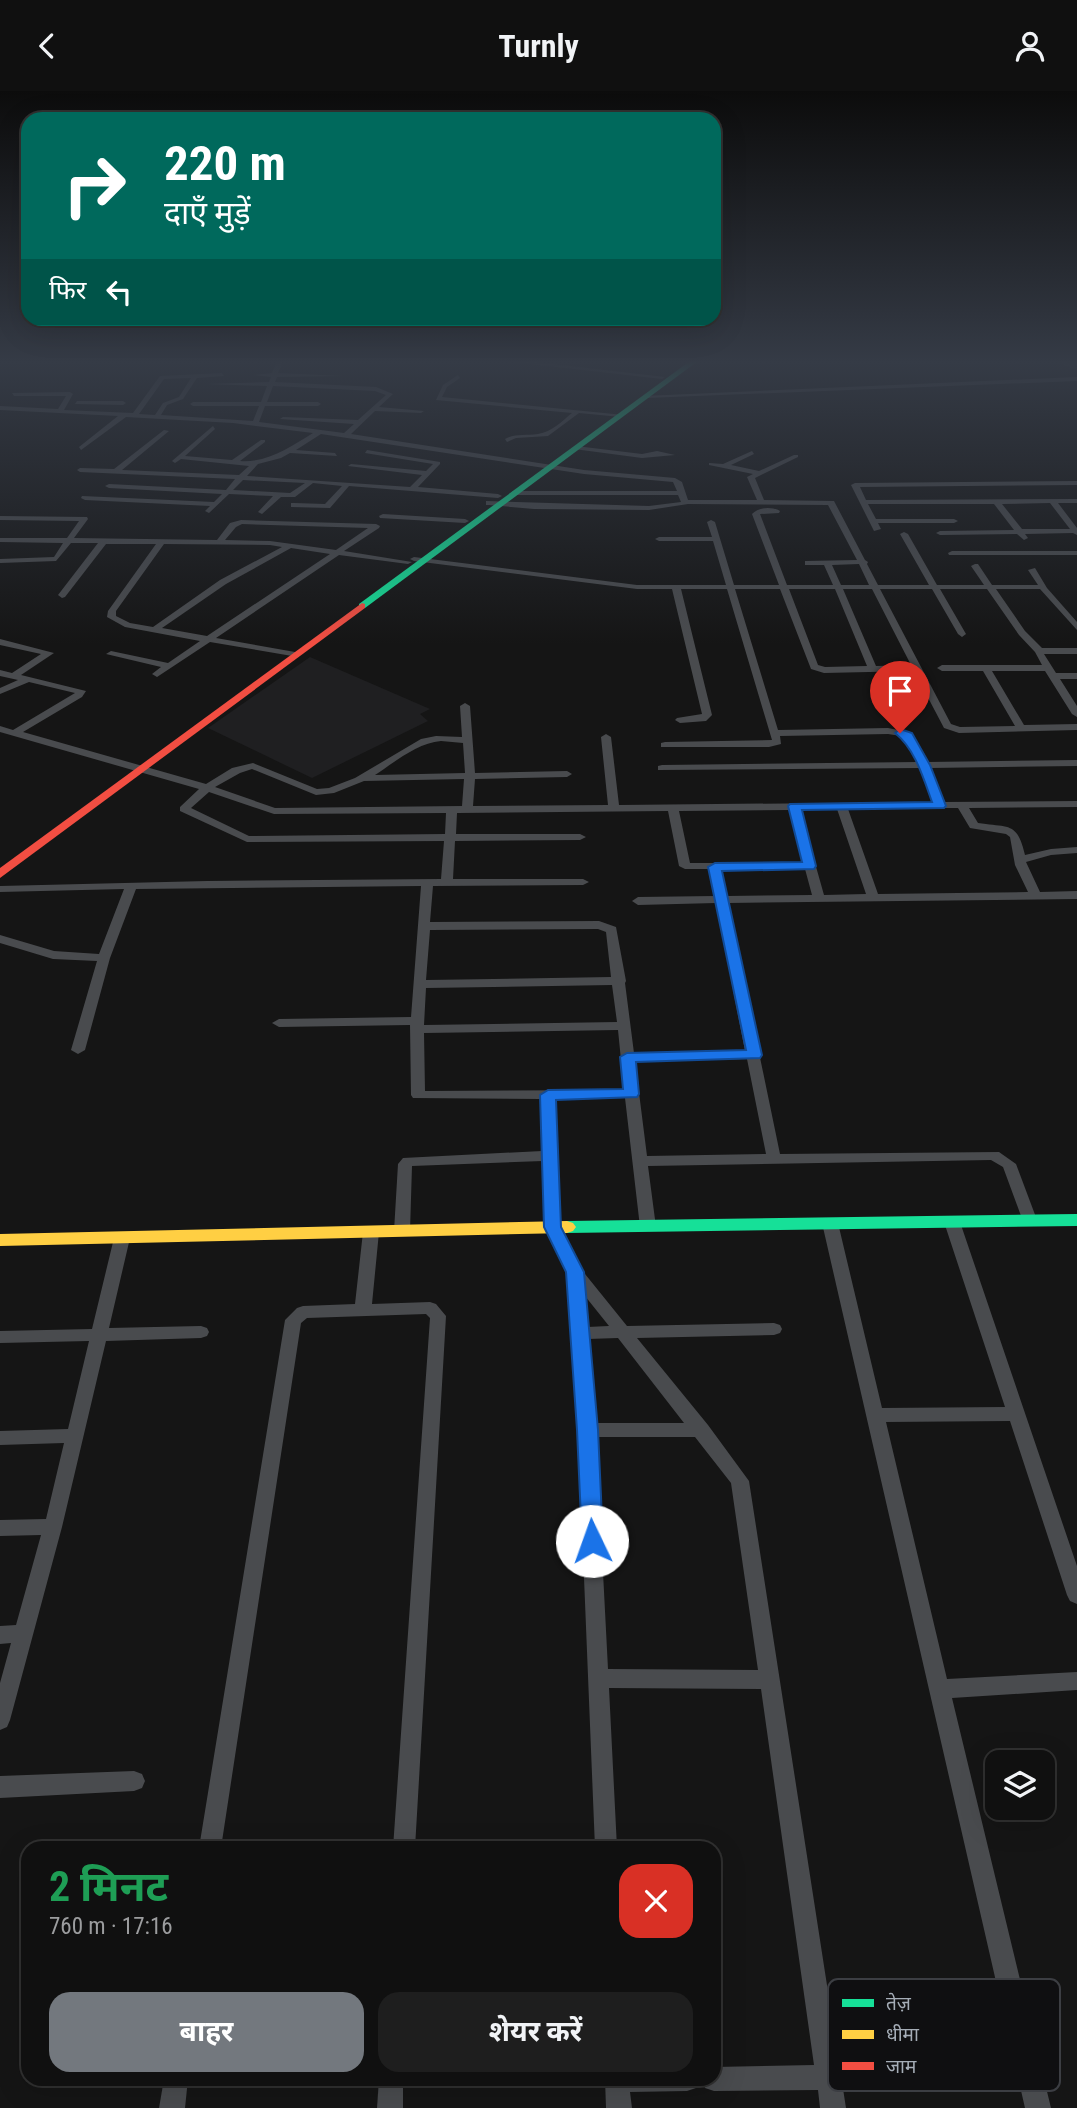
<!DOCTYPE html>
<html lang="hi">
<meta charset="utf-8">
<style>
:root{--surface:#101010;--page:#1e1e1e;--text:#f1f3f6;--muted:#9c9d9f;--line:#303030;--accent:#73787e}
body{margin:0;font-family:"Roboto Condensed","Noto Sans Devanagari",sans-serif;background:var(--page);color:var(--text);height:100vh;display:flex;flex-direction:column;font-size:26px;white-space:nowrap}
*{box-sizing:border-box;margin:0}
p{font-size:23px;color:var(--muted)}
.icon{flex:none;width:38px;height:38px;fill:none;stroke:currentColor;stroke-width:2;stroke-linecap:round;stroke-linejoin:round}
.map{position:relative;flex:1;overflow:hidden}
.side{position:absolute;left:21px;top:1750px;width:700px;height:245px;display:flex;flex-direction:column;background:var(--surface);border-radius:21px;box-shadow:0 7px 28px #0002,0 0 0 2px var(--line)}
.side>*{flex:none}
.top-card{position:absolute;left:21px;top:21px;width:700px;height:214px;border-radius:21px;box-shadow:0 7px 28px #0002,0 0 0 2px var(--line);background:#00695c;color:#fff;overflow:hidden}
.tools{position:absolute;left:985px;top:1659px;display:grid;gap:14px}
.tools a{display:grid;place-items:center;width:70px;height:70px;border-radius:14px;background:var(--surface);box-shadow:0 7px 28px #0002,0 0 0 2px var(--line);font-size:35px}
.pin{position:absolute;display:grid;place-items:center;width:60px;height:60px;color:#fff;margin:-72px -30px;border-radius:50% 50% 50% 0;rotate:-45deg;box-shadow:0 0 7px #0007}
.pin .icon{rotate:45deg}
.me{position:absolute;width:77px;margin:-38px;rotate:357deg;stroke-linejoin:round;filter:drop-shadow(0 0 5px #0008)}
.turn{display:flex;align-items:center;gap:24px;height:147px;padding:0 28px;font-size:32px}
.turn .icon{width:91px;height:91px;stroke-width:2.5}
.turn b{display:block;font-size:49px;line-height:60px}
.then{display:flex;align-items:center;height:66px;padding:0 28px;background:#0003;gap:14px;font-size:26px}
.round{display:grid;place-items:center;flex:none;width:74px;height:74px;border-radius:21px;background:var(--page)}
.summary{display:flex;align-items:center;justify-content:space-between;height:119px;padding:0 28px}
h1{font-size:42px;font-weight:700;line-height:52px;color:#1e9e55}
.cta{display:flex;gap:14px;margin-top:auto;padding:14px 28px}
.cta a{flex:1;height:80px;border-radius:21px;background:var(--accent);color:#fff;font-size:28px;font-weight:700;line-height:80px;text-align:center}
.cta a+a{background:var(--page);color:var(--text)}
header{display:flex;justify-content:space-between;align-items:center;height:91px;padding:0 28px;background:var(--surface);font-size:32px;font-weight:700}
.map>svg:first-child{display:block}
.built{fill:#1f1f21}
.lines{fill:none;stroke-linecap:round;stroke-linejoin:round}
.river{fill:#273338;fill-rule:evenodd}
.street{fill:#494b4e;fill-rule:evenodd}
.fast{fill:#16e098;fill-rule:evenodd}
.slow{fill:#ffcf43;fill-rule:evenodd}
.jam{fill:#f24e42;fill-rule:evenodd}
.route{fill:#1a73e8;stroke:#114b97;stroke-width:2}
.key{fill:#0f0f11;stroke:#3c3e43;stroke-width:2}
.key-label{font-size:19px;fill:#a5adb7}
</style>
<header><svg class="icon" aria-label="back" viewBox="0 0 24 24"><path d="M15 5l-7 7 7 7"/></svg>Turnly<svg class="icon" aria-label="person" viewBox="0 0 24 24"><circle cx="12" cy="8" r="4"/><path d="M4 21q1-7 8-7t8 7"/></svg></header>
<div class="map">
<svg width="1077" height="2017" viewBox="0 0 1077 2017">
<rect width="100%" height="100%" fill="#151515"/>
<polygon class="built" points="310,566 430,618 420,623 428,630 312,687 208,637"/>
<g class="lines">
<polygon class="river" points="1058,270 1077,271 1077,279 1060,273"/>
<g class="street">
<path d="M277,270h6l-5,12 66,3 -67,1 -2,5 101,5 17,7 -14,13 45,4 -3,2 -46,-2 -24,23 233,36 91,8 7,4 6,18h69l-10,-23 6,-3 -44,-9v-2l14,1 29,-13 2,3 -23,11 28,6 35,-16h4v2l-43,21 9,22 70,1 31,59 3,2 -1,2 11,21h51l-29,-51 4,-2 4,2 29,51h47l-13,-19 4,-2h3l14,21h46l-10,-15 7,-2 12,20 30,34v8l-37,-41h-44l29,42 17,17h35v6h-33l12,19h21v6h-17l17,27v11l-5,-3 -27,-43h-53l32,54 53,-1v6l-118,3 -15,-5 -30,-57 -90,2 -13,-4 -31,-80h-45l43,141 110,-2 20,4 19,30 150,-2v6l-147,2 13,34 134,-1v6l-108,1 9,15c31,5 39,-2 47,32l26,-6 26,-2v6l-26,2 -25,7 14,30 37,-1v8l-349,4 52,251 219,-2 17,12 21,56 -3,4h-10l-21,-57 -12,-7 -343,6 8,61 -3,4h-10l-3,-4 -15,-129 -70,1 5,128 21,42 46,57 147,-3 6,2 2,4 -2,4 -6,2 -137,3 71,87 41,56 97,627h-26l-2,-18 -104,1 -9,-3 -3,-9h12v-12l100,-2 -53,-376 -152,-1 8,160h-22l-17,-418 -8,-97 -3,-61 -23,-45 -1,-66 -131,5 -2,65 -3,4h-10l-3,-4 4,-67 5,-6 139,-7 -1,-52 -128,-1 -2,-3 -1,-70 -131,2 -7,-4 7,-4 132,-2 10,-131 -285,3 -26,69 -25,92 -7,4 -7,-4 26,-89 -44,-2 -53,-16v-8l54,16 45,3 25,-65 -124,3v-6l207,-5 234,-2 3,-38 -197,1 -67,-31v-4l19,-18 -199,-57v-6l13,4 62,-37 -46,-11 -29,12v-6l18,-8 -18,-4v-6l12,3 29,-19 -41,-9v-6l54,14 -33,22 65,16 -4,6 -59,35 183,52 26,-16 21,-5 64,26 12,-1 26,-10 66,-39 15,-3 26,1 -2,-31 5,-3 5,3 5,67 92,-2 5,3 -5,3 -92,2 -2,27 135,-1 -7,-68 5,-3 5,3 8,68 313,-3 -12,-34 -262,2v-4l4,-1 255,-3 -16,-26 -13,-2 -108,2 1,8 -12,3h-108v-4l4,-1 107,-2 -45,-151h-46l31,126 -6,6 -26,2 -5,-3 2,-2 25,-4 -30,-125h-35l-223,-28 -4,-2 4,-2 223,28h89l-13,-44h-54l-4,-2 4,-2h53l-5,-15 4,-2 4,2 19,63h45l-27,-71c6,-7 20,-8 28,-3l-1,2 -19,1 27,71h46l-9,-20h-19v-4l52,-1 -29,-55 -140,-1 -39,6 -115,-1 -45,-4h-3v-4l163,5 32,-4 -3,-7h-163l-3,-4h165l-4,-9 -89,-8 -263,-40 -25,16 39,3 2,3 -47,-3 -9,5 -23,6 -11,12 163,11 12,-12 -74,-9 3,-2 75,7 7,-7 -68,-11 2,-3 73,12v2l-22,23 80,7 4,2 -4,2 -149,-12 -19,22 -39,-1v-4h3l31,1 17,-18 -29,-3 -18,14h-14l-19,17 -4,-2 15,-16 -44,-2 -20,19 -4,-2 5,-5 -125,-6 -4,-2 1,-2 132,6 8,-8 -113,-6 -4,-2 4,-2 117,6 9,-11 -155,-7 -3,-2 3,-2 34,1 50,-39 5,1 -47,39 117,5 10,-9 -68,-7 -6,4 -3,-2 41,-35 2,3 -30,27 47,4 29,-20h4v2l-25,19c28,2 50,-14 73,-28l-80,-10 -107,-6 -45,33 -2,-3 39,-31 -118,-6v-4l58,3 8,-13h-52l-2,-3 58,-1 3,2 -9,16 69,3 27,-37 62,-3 2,3 -27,2 -14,21 -16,6 -6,10 92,6 6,-15h-66l-3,-2 3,-2h68l6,-16 -61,-2 63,-2 2,-5 -18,-2 19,-2zM191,287l-12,19 -16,6 -8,12 -16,-1 25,-35zM273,295l102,5 11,4 -28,25 -75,-3 -3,2 74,5 -10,9 -85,-11 6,-16h53l3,-2 -3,-2h-51zM243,389l62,3 -15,10 -57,-3zM859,473l10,21h-28l-9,-20zM789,498h46l32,77 -42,1 -7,-2zM843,498h29l39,76 -35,1zM880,498h52l26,45 4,3 4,-3 -26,-45h47l32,46 16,17 7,13h-100l-5,3 5,3h41l32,55 -55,1 -9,-3zM441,650l22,2 2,30 -90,2c20,-13 42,-32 66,-34zM252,678l64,26 18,-2 30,-12 100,-2 -2,27 -187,2 -60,-21 25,-14zM209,701l65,22 172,-1 -1,21 -196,2 -58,-28zM942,717h16l12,20 36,6 4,3 5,28 13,27 -150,2 -30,-85zM837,718l29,85 -42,1 -24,-85zM790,719l14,53h-114l-11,-52zM668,720l11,55 6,3h25l5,27 -77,1 -6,4 6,4 78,-2 29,148 -111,2 -9,-70 1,-2 -10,-54 -17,-6 -169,1 3,-36 150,-1 6,-3 -6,-3h-130l2,-38 125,-1 6,-3 -6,-3h-124l1,-21zM721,778h84l7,26 -85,1zM598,838l8,3 5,45 -185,3 4,-50zM612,894l5,37 -193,3 2,-37zM618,939l6,60 -199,1 -1,-58zM747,968l19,95 -119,2 -12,-95zM585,1205l24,30 -22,1zM618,1247l66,85h-89l-7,-84zM596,1346h99l36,46 27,187 -150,-1z"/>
<polygon points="504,270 527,270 665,286 662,288"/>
<path d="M458,284l2,3 -13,9 -5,10 182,18 -3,2 -42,-4 -31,23 -32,2 -9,4 -2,-3c11,-6 21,-3 33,-5 14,-2 24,-13 34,-21l-136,-13 7,-15z"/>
<polygon points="1077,286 1077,290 646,307 643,305"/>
<polygon points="77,310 123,310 126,312 123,314 75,313"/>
<polygon points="576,355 642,363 657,360 675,364 642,367 574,358"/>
<path d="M1077,390v4l-217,2 6,13 211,-1v4h-19l19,25v7l-4,-2 -48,1 3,4 -4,2 -7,-6 -77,1 -4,-2 4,-2 74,-1 -20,-26h-126l8,15h78l4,2 -4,2h-76l3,6 -7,2 -23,-46 4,-2zM1050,412l20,26h-48l-20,-25z"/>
<polygon points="383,423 465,428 469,430 465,432 380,427 379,425"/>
<path d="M0,425l87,1 1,2 -14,19 143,2 13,-17 11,-3 135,4 4,2 -1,2 -35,23 68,11 -4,2 -69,-9 -123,83 79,14 5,3 -2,2 -88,-15 -53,35 -5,-3 9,-7 -55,-13 5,-3 57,12 32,-22 -75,-14 -18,-10 1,-6 48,-67h-50l-41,53 -3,1 -4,-3 40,-52h-27l-15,18 -56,2v-4l54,-2 9,-14 -63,-1v-4h67l12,-17 -79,-1zM242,433l126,4 -32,22 -66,-9 -45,-1 11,-13zM164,453l106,1 12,2 -62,33 -67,47 -23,-4 -14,-7v-5zM291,457l39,6 -123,82 -45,-8 64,-44z"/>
<polygon points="952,460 1077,460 1077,464 949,464 948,462"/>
<polygon points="952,1126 957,1127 960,1131 1077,1475 1077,1513 1070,1510 1067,1504 1010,1330 886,1331 947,1588 1077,1581 1077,1599 952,1607 1051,2017 1025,2017 822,1132 825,1128 835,1128 838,1132 882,1317 1005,1316 944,1131 947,1127"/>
<polygon points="371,1136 376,1137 379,1141 372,1213 430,1211 436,1213 446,1225 415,1757 393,1757 430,1227 426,1223 307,1227 301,1232 221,1757 199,1757 285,1229 297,1217 303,1215 355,1213 363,1141 366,1137"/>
<polygon points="122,1142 127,1143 130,1147 109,1237 201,1235 207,1237 209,1241 207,1245 201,1247 106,1250 62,1436 10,1629 7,1636 0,1639 0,1592 11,1552 0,1553 0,1535 16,1534 41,1444 0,1445 0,1429 46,1428 64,1352 0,1354 0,1340 68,1338 89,1250 0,1252 0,1240 92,1238 114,1147 117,1143"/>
<polygon points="134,1680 142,1683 145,1690 142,1697 134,1700 0,1707 0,1685"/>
<polygon points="164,1988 188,1988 185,2017 159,2017"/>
<polygon points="379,1988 403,1988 403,2017 377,2017"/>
<polygon points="605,1988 699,1988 696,1997 687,2000 630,2001 632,2017 606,2017"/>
</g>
<g class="fast">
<polygon points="690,270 698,270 365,517 359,517 359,513"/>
<polygon points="1077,1123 1077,1135 567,1142 561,1140 558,1136 561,1132 567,1130"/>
</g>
<polygon class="slow" points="567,1130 573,1132 576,1136 573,1140 567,1142 0,1155 0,1143"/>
<polygon class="jam" points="362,512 365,513 365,517 0,787 0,777"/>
</g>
<linearGradient id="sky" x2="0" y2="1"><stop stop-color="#0c0c0c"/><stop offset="0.49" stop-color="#353b46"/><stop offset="1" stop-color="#353b46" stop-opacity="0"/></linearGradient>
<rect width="1077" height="553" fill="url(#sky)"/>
<path class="route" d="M900,638l12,4 18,32 16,41 -2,2 -142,2 14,56 -2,3 -92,2 40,184 -2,3 -124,4 3,32 -2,3 -81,3 5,127 23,45 14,158 5,111 -3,6 -8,3 -7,-3 -3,-6 -5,-111 -11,-158 -22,-45 -4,-132 8,-5 75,-1 -3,-32 7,-4 119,-3 -38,-183 7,-4 87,-1 -14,-56 2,-2 142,-2c-9,-25 -17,-53 -37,-69z"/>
<rect x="828" y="1888" width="232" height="112" rx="10" class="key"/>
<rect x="842" y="1908" width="32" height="8" fill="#16e098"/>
<rect x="842" y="1939" width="32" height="9" fill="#ffcf43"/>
<rect x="842" y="1971" width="32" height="8" fill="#f24e42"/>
<g class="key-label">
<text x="886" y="1919">तेज़</text>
<text x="886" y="1950">धीमा</text>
<text x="886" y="1982">जाम</text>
</g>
</svg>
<div class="tools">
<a><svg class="icon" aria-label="layers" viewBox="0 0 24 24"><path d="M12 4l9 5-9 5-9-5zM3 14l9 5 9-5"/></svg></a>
</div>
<div class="pin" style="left:900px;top:642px;background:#d93025"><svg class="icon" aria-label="arrive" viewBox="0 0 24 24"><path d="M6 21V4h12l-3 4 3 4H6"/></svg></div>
<svg class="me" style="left:592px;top:1450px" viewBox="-20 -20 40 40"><circle r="19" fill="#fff"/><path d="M0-13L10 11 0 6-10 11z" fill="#1a73e8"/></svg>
<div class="top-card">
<div class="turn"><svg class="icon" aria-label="right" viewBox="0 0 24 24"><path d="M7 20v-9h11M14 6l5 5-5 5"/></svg><div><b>220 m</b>दाएँ मुड़ें</div></div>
<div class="then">फिर<svg class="icon" aria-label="left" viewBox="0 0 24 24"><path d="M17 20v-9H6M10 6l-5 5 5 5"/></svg></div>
</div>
<section class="side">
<div class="summary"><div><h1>2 मिनट</h1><p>760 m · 17:16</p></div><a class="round" style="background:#d93025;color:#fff"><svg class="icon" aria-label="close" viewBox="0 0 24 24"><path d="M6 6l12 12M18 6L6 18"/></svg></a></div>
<div class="cta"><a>बाहर</a><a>शेयर करें</a></div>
</section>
</div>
